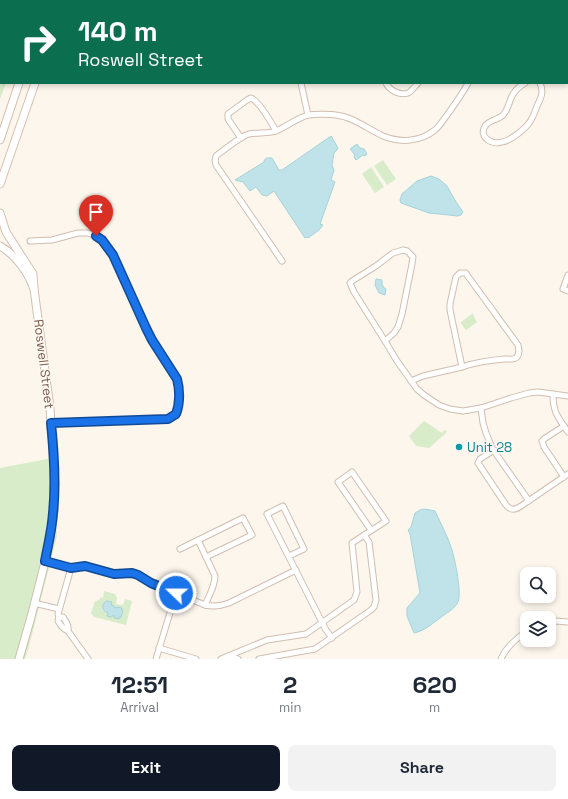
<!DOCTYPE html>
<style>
:root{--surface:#fff;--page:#f2f2f3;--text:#1f2937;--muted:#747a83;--accent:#111827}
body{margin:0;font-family:"Space Grotesk",sans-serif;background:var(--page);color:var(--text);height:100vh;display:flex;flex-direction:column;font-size:15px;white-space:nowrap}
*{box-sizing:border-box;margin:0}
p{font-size:13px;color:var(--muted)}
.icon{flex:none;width:22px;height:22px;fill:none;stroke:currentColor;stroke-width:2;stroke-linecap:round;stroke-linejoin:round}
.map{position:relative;height:659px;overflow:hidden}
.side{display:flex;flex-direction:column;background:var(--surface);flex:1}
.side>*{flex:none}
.hud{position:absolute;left:0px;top:0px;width:568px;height:84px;box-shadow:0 2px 6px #0003;background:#0b6e4f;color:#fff;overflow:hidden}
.controls{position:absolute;left:520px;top:567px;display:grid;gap:8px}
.controls a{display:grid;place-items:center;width:36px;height:36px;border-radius:8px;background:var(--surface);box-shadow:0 2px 6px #0003;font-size:20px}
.pin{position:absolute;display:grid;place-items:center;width:34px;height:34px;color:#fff;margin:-41px -17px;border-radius:50% 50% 50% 0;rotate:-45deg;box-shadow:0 0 4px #0007}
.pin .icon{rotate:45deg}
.me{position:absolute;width:44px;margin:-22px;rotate:292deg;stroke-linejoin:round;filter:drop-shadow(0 0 3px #0008)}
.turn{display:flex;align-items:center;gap:14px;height:84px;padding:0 12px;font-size:18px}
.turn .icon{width:52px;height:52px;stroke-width:2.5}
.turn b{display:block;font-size:28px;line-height:34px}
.eta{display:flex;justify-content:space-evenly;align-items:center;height:68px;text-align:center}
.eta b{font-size:24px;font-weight:700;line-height:28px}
.cta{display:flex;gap:8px;margin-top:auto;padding:8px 12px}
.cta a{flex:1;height:46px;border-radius:8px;background:var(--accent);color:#fff;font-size:16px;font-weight:700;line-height:46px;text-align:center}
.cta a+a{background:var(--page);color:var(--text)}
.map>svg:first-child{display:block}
.green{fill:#d8ecc9;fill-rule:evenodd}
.water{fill:#bfe3e8;stroke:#a5d3da}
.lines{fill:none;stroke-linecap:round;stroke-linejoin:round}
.minor-casing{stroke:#d1beb0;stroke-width:7}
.tertiary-casing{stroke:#d1beb0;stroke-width:9}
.secondary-casing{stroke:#d6c0b0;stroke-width:9}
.minor{stroke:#fff;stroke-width:5}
.tertiary{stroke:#fff;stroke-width:7}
.secondary{stroke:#fff;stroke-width:7}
.route-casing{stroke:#114b97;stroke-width:10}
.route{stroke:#1a73e8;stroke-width:7}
.culture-dot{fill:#0f9aa8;stroke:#fffaf3;stroke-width:1.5}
.labels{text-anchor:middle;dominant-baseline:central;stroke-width:3;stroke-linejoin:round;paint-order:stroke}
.street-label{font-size:13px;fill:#7a5c4d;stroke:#fffaf3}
.culture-label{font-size:13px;fill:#0d838f;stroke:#fffaf3;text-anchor:start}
</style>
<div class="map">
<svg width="568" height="659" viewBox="0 0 568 659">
<rect width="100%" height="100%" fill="#fdf6ec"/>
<g class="green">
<polygon points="0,0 38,0 38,1 1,1 1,83 6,83 0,99"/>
<polygon points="383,160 396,179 387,185 374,166"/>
<polygon points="371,167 384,187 375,193 362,174"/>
<polygon points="473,313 473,315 477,322 466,330 461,324 461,322"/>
<polygon points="424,421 442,433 444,430 447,431 445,434 429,448 416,446 409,436"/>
<polygon points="53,458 57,536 28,650 25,659 0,659 0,468"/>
<path d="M104,591l11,3 2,4 -1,6 7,1 2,-6 7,2 -6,24 -32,-8 -3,-4 4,-12h2l3,-2v-2l3,1zM114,607l7,3 -6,6h-8l1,-4z"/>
</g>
<g class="water">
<path d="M331,136l7,12 -1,2 -3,3 -2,12 2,5 -3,10 4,2 -15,42 3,1 -4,5 -11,8 -1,-1 -2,1 -31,-47 -7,5 -5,-1 -6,-8 -6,4 -7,-9 -8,-2 29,-18c1,-5 3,-4 8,-4l7,12h3z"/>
<polygon points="357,144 360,148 364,149 367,154 365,156 363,155 356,160 354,157 355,155 350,149"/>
<polygon points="431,176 439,179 447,186 456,202 463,212 461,215 458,216 429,213 401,203 400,200 402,194 417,181"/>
<polygon points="376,279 382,280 382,284 384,288 386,289 385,295 379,293 375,285"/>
<path d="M424,509l11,2c6,13 13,26 17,39 3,10 10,43 6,52 -3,7 -12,11 -18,16 -8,6 -16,13 -26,15l-7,-17v-8l13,-15 -10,-59 -2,-4 3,-3 4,-14 5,-3z"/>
<path d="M106,601l6,1 -1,3 3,1v1l3,1v-1l5,1v2l1,1 -2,6h-2v2l-5,-1 1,-2h-3l-1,1 -4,-1 1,-3c-6,-2 -7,-8 -2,-12z"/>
</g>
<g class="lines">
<g class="minor-casing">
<g id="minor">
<polyline points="144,0 145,1"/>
<polyline points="187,0 188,1"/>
<polyline points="419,0 420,1"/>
<polyline points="383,1 385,0"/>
<polyline points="436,1 437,0"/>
<polyline points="567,13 568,13"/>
<polyline points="567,31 568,32"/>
<polyline points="567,79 568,79"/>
<polyline points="301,83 308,115"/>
<path d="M386,83c3,7 14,13 22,10 4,-2 7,-7 10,-10"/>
<path d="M525,83c-5,3 -10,7 -13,13 -3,6 -4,14 -9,19 -5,5 -14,5 -18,11 -7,12 8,19 17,16 8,-1 23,-13 27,-19 4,-5 6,-11 8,-17 4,-8 7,-14 3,-23"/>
<path d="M241,138l-13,-19v-5l19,-14 4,-2c9,4 20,24 25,33"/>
<polyline points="30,241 52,240 78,233 88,233 96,236 102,240 113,255 146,328 152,340 174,374 178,383 179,403 178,409 176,415 168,419 51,423"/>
<polygon points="403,250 407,251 413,257 412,264 402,314 398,327 394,333 385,341 354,292 350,283 352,281 376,266 393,253"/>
<path d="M282,261l-66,-96 -1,-5 1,-4c8,-6 25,-20 33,-22 9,-2 18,0 27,-3 10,-4 24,-15 33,-16 6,-1 21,-1 27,0 17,2 32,14 47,21 17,7 37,6 52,-6 6,-5 10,-13 15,-19 6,-9 13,-18 18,-28"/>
<path d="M460,273h6l1,2 51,70c1,4 2,8 -1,12 -2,3 -8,2 -12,2 -12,1 -32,4 -43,8l-12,-57v-6l5,-23 1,-4z"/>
<polyline points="568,275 563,289 568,291"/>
<polyline points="385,341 397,361 417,389 424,395 439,405 450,409 463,411 481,408 511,398 529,393 538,392 568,396"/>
<polyline points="411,381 423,376 462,367"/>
<path d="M553,394c0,19 5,23 15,38"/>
<polyline points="481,408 483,423 486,433 492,448 529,501"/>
<polyline points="564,426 544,439 542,441 544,447 564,477"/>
<path d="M494,450l-14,9 -2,4 28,42c5,6 9,5 15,1l47,-32"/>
<path d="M198,540l17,36c0,10 -6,20 -10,29"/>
<polyline points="180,549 243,518 252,535 206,557"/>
<polyline points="289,556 304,549 283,506 267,514 326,630 332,638"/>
<path d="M45,561l26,7 14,-2 29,8 18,-1 6,2 13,8 54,22c9,2 16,1 24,-2l67,-33"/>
<polyline points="34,603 59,609"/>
<path d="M59,617h4c3,5 6,8 5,14l20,28"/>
<polyline points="549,623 556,621 568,622"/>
<path d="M68,631c-5,-2 -7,-5 -10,-10l1,-4 -1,-3 13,-46"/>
<polyline points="159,648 196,659"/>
<polyline points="228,656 238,659"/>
<polyline points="156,659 176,593"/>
<polyline points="221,659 267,640 306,634 354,600 357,592 352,543 386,521 352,472 338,482 371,530"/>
<polyline points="259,659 315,649 371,610 374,607 376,600 369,542 364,535"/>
<path d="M501,659c5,-12 16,-21 26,-28"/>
</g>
</g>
<g class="tertiary-casing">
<path id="tertiary" d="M0,246c16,9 28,26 34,43l16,119 5,77 -1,26 -4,27 -6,28 -13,51 -12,42"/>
</g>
<g class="secondary-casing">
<g id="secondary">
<polyline points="47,1 47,0"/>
<polyline points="54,1 55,0"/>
<polyline points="62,1 62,0"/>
<polyline points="0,140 19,83"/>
<polyline points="0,184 35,83"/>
<polyline points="0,213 6,232 33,274 34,289"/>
</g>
</g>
<use href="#minor" class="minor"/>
<use href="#tertiary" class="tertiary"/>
<use href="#secondary" class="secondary"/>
</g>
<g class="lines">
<g class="route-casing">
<path id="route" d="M96,236l6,4 11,15 33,73 6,12 25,39c3,11 3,25 -1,35l-8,5 -117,4c3,29 5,61 2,90 -1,16 -5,32 -8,48l26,7 14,-2 29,8 18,-1 6,2 13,8 25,10"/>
</g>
<use href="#route" class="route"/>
</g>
<circle class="culture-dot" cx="459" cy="447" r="4"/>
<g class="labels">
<g class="street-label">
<text transform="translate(44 364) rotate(83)">Roswell Street</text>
</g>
<g class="culture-label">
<text x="467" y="447">Unit 28</text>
</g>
</g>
</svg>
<div class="controls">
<a><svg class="icon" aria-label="search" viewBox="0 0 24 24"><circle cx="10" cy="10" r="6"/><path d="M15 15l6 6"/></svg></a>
<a><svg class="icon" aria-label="layers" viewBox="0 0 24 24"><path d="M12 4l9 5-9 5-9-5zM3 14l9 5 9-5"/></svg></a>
</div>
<div class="pin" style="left:96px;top:236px;background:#d93025"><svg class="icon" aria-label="arrive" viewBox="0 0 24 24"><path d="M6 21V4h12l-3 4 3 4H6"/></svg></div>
<svg class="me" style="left:176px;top:593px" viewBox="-20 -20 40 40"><circle r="17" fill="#1a73e8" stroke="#fff" stroke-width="3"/><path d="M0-11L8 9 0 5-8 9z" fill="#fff"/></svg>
<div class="hud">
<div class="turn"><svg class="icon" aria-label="right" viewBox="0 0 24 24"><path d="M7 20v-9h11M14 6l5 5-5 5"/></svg><div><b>140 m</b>Roswell Street</div></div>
</div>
</div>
<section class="side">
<div class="eta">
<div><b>12:51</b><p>Arrival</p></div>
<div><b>2</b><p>min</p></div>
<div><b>620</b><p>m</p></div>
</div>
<div class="cta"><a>Exit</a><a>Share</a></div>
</section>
